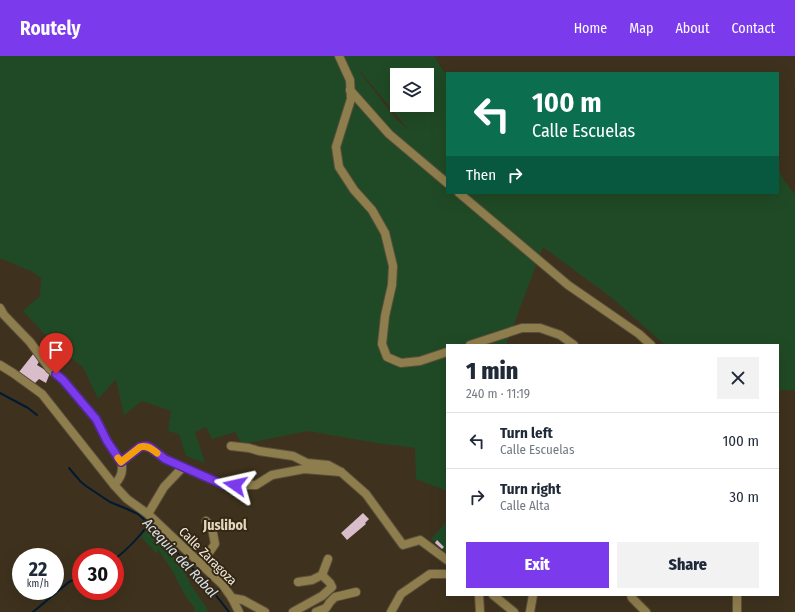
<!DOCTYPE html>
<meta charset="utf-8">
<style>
:root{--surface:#fff;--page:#f2f2f3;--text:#1f2937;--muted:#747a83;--line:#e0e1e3;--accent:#7c3aed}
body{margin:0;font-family:"Fira Sans Condensed",sans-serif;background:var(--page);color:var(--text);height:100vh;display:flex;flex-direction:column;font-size:15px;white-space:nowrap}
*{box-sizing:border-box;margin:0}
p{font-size:13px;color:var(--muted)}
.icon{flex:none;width:22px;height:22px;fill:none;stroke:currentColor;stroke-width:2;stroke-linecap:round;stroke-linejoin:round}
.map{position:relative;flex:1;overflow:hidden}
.side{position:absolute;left:446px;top:288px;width:333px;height:252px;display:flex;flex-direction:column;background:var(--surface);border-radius:0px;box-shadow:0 4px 16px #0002}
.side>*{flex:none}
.hud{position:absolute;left:446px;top:16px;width:333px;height:122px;border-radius:0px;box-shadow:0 4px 16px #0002;background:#0b6e4f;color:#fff;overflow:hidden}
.controls{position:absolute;left:390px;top:12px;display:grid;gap:8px}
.controls a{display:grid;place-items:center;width:44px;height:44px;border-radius:0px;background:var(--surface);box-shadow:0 4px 16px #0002;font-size:20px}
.speed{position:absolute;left:12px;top:492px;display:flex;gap:8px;font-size:20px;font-weight:700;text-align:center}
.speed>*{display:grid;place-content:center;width:52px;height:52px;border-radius:50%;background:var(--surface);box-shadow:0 4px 16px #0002;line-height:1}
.speed small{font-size:10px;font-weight:400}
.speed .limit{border:6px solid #d22;background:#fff;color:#111}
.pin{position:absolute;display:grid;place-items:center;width:34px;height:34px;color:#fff;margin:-41px -17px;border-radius:50% 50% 50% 0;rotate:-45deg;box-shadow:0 0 4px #0007}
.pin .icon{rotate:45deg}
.me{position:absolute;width:44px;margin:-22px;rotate:281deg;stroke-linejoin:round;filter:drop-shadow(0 0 3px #0008)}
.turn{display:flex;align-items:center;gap:14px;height:84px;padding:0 20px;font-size:18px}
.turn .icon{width:52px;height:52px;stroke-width:2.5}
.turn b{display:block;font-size:28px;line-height:34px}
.then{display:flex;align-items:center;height:38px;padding:0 20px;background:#0003;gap:8px;font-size:15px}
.round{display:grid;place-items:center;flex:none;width:42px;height:42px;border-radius:0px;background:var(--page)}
.summary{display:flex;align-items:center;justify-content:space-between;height:68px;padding:0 20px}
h1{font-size:24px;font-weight:800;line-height:30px}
.cta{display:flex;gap:8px;margin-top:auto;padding:8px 20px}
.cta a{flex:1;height:46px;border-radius:0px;background:var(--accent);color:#fff;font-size:16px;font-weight:800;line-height:46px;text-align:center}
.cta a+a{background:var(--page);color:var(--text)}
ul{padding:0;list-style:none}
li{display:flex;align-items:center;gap:12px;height:56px;padding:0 20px;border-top:1px solid var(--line)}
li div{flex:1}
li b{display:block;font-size:15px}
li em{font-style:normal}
header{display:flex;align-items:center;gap:24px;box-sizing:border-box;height:56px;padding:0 20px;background:var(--accent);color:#fff}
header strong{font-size:19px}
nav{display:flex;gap:22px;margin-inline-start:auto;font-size:14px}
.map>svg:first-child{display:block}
.green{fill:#204a25;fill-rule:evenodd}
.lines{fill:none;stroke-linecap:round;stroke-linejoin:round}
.stream{stroke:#001a32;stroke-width:2}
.building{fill:#d9bdcb}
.minor-casing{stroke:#5b503d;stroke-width:10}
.minor{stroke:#8f7e4d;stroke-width:8}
.route-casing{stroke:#51269a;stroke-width:10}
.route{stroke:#7c3aed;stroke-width:7}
.slow{stroke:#f59e0b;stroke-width:7}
.labels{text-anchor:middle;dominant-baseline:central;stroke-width:4;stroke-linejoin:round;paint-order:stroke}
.street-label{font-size:13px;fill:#f2ebde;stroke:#342815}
.neighbourhood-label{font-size:14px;font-weight:bold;fill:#e5d6be;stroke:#342815}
.water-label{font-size:14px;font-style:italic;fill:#d5e4f3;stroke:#342815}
</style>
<header>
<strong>Routely</strong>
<nav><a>Home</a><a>Map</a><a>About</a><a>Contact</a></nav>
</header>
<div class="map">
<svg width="795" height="556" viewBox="0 0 795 556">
<rect width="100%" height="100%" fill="#3e321e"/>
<g class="green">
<path d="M0,0h434l13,20v117h331v-24l6,11 11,15v195h-17v-45h-113l-53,-47 -69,-51 -37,98h-59v146l-31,-12 -1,-31 -38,-5 -69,-12 -66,13 -7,-12 -23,7 -6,-12 -11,5 10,31 -19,-7 -7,-22 -11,-3 3,-20 -29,-10 -18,14 -8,-36 -18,20 -15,-32 -24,-18 -36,-38 17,-15 1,-18 -8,-6 -33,-14zM359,15h1l49,59 -13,-11zM397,19h30v30h-30z"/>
<polygon points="447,465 447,497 431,483"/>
<polygon points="147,473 165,489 184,515 191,529 208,554 206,556 194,556 195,552 186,541 173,516 158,493 157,498 141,481"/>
</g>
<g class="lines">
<g class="stream">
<polyline points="0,337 28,352 37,359"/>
<polyline points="69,412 81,426 86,430 110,446 127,453 138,458 149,468 204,524 229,556"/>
<path d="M115,503c13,-10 24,-22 34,-35"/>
<polyline points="33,556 69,526 81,520"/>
</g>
</g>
<g class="building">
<polygon points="34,297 40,304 37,309 50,317 46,327 39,323 35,327 19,316"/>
<polygon points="363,457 369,463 365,467 366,468 347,484 341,477"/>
<polygon points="437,484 444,491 442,493 435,487"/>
</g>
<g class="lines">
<g class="minor-casing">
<g id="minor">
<polyline points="339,0 350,24 351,43 336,91 339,111 354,134 372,154 385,177 393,210 392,229 385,260 382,288 387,301 401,307 420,305 447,296"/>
<polyline points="350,34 389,78 447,127"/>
<polyline points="459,137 568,229 639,278 651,289"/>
<polyline points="0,252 4,259 30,286 50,313 63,324 96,363 107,385 121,406"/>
<polyline points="470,289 522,272 540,272 560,279 574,289"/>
<polyline points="0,309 13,317 42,338 114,429 127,443 148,458 222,528 232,542 239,556"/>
<polyline points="231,390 249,392 259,395 293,400 307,407 328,409 341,416 366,438 403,489 420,484 447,504"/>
<path d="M114,429c7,-7 10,-14 7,-23l19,-15 4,-1 7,2 14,11 59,26h32l16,-10 32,-6 37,3"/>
<polyline points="148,458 164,431 183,411"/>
<polyline points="201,508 215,488 212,472 206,465"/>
<polyline points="298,526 312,524 322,519 328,503"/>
<polyline points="479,539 480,556"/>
<polyline points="493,539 514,556"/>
<polyline points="631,539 632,542 646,556"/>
<polyline points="737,539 737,556"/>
<polyline points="232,542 243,544 265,556"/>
<polyline points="293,556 322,540 332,531 330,527 322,519"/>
<polyline points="316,556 326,552 330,546 335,541 356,536"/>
<polyline points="391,556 401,538 430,518 447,518"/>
<polyline points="530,556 533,539"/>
</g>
</g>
<use href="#minor" class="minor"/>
</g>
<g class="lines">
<g class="route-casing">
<polyline id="route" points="56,318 63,324 96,363 107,385 121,406 140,391 144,390 147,390 151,392 165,403 224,429 235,429"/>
</g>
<use href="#route" class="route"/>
<path class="slow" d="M118,402l3,4 19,-15c7,-2 12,2 17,6"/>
</g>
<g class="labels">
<g class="street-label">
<text transform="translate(208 500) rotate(45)">Calle Zaragoza</text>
</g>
<g class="neighbourhood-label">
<text x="225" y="469">Juslibol</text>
</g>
<g class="water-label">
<text transform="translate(180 502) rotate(47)">Acequia del Rabal</text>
</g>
</g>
</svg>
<div class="controls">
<a><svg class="icon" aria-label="layers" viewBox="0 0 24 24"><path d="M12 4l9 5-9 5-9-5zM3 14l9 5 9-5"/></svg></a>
</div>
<div class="speed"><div>22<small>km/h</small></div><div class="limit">30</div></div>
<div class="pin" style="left:56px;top:318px;background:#d93025"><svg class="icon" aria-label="arrive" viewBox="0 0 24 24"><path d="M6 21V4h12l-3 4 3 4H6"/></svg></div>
<svg class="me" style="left:235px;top:429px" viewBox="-20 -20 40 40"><path d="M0-17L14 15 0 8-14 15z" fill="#7c3aed" stroke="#fff" stroke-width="4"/></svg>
<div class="hud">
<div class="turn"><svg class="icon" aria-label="left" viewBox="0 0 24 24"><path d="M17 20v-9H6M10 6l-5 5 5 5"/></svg><div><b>100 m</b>Calle Escuelas</div></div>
<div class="then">Then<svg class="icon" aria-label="right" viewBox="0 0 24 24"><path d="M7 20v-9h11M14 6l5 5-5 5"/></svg></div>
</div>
<section class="side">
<div class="summary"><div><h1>1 min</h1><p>240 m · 11:19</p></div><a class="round"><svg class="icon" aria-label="close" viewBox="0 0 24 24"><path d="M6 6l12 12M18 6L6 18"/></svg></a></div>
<ul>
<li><svg class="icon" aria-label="left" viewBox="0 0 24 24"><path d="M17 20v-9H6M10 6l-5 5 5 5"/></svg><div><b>Turn left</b><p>Calle Escuelas</p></div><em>100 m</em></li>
<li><svg class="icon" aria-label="right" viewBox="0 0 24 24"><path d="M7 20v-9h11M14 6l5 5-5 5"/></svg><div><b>Turn right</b><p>Calle Alta</p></div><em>30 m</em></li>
</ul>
<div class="cta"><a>Exit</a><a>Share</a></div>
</section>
</div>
